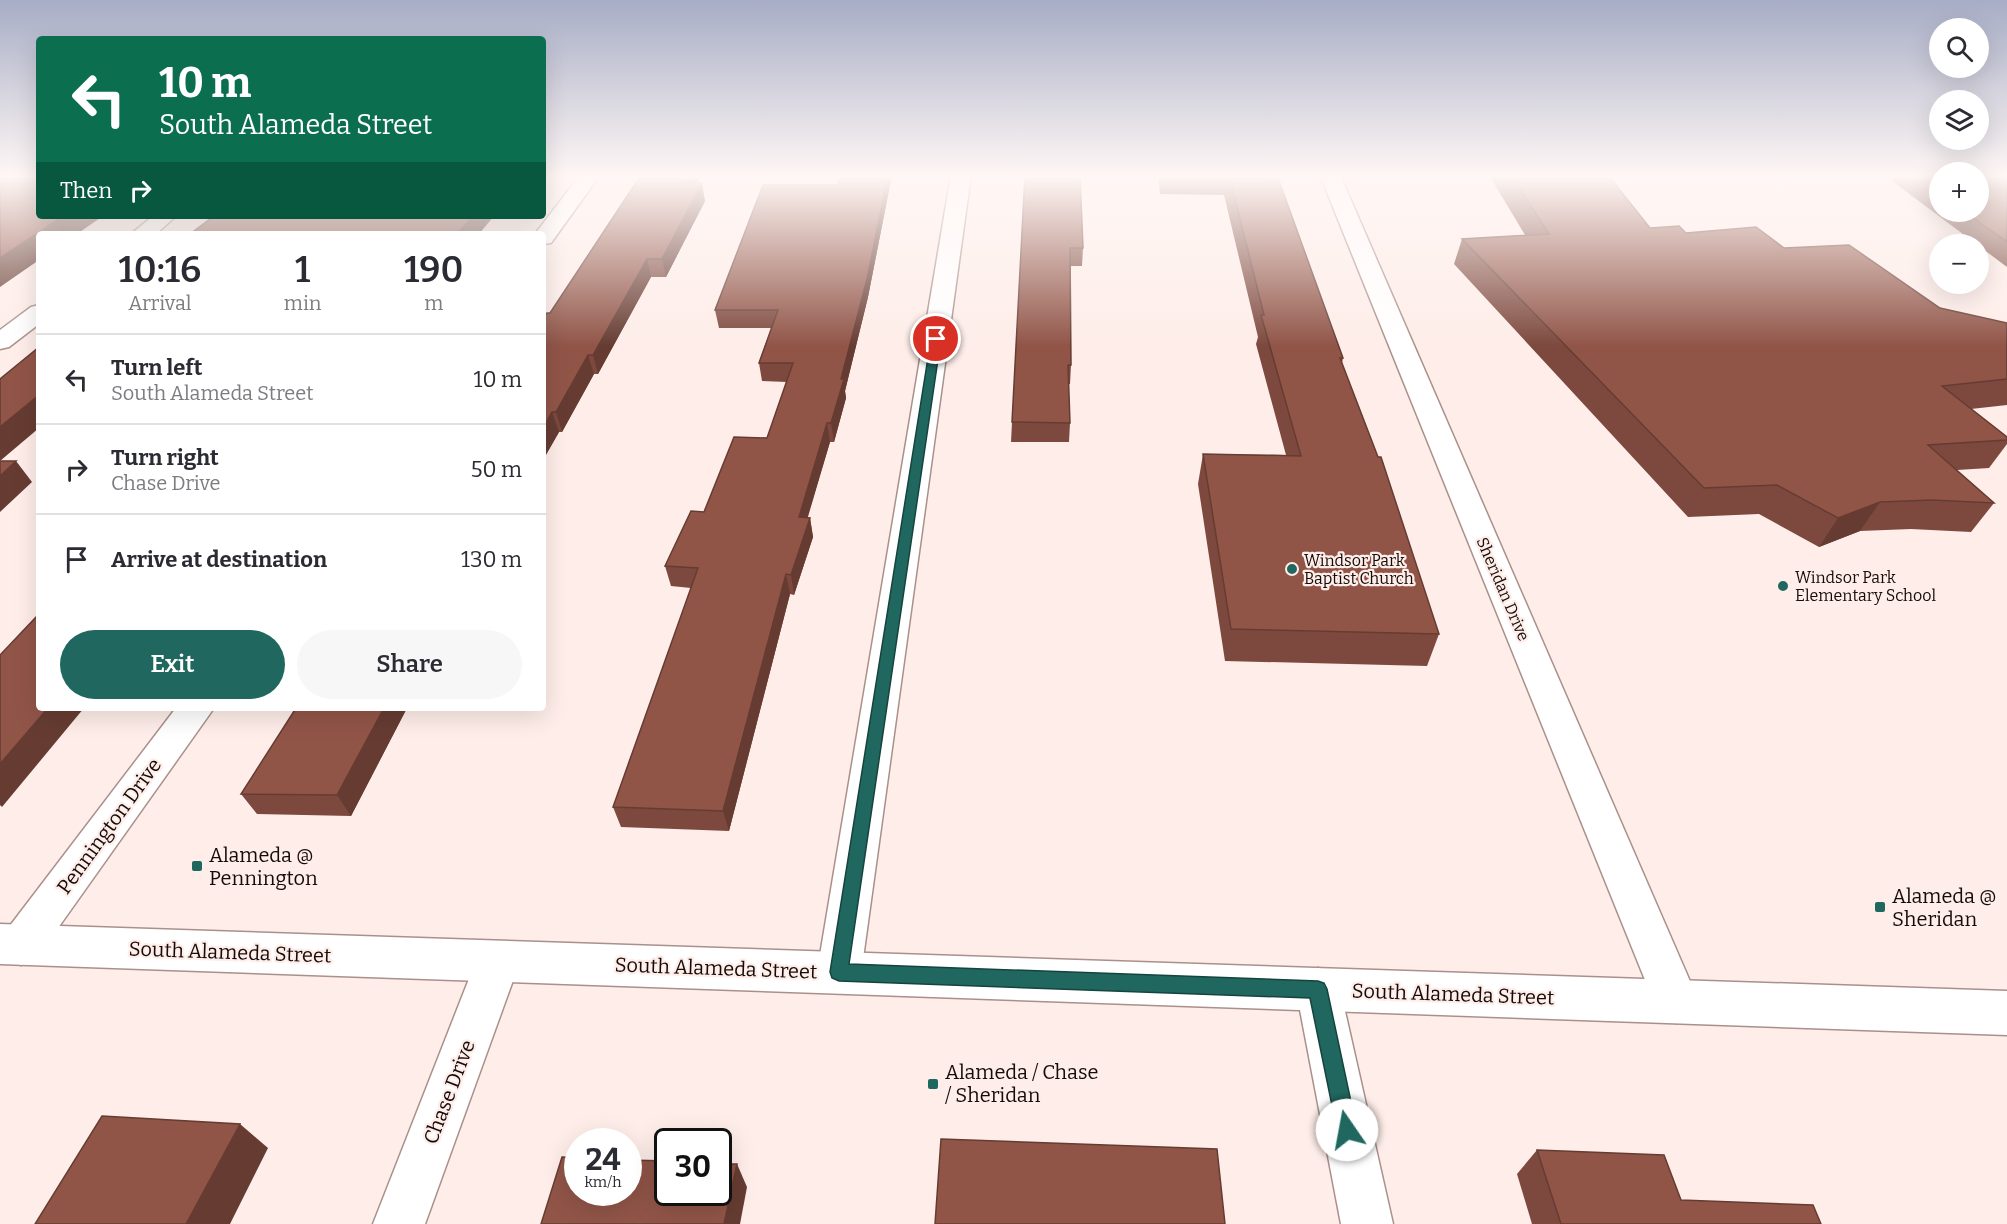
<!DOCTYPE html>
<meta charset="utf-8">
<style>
:root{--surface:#fff;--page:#f7f7f7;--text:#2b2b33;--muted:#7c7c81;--line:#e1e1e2;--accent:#20685f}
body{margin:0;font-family:Bitter,serif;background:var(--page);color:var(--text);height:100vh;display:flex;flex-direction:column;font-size:22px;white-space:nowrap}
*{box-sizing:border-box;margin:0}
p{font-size:20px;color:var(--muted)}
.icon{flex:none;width:33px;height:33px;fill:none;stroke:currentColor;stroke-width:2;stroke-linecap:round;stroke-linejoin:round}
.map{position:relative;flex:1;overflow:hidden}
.panel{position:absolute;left:36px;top:231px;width:510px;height:480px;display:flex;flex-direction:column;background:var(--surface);border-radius:6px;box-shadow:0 6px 24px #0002}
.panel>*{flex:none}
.hud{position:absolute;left:36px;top:36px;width:510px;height:183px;border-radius:6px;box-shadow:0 6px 24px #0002;background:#0b6e4f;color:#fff;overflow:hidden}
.fabs{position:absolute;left:1929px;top:18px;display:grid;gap:12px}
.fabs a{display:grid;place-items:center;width:60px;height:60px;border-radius:50%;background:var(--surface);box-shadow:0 6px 24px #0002;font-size:30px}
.speed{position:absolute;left:564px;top:1128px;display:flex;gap:12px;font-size:30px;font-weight:700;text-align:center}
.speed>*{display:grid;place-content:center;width:78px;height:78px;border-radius:50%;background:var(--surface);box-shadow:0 6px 24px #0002;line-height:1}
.speed small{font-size:15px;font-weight:400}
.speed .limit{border:3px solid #111;border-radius:9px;background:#fff;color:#111}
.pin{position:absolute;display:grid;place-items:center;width:51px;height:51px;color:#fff;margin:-26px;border:3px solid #fff;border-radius:50%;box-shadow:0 2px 6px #0007}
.me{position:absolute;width:66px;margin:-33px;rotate:348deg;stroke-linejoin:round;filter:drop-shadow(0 0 4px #0008)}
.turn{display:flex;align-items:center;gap:21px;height:126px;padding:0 24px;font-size:27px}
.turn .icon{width:78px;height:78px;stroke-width:2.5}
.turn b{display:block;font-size:42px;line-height:51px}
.then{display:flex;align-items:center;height:57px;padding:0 24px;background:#0003;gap:12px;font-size:22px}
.eta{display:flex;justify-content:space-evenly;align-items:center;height:102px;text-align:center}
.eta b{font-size:36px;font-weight:600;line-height:42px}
.action{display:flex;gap:12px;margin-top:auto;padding:12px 24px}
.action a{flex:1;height:69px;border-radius:36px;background:var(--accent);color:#fff;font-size:24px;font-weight:600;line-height:69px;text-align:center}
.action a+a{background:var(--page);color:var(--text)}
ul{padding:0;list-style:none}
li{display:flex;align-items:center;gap:18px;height:90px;padding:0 24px;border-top:2px solid var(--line)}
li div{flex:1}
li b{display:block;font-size:22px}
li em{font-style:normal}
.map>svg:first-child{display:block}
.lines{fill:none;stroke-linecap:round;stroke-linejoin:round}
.street-casing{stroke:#aa908a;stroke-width:3}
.secondary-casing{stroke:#aa908a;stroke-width:3}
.street{fill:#fff;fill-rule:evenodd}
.secondary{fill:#fff;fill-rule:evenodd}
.wall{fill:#7d493e}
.shaded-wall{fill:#663c32}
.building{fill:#915548;stroke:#663c32;stroke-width:1.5}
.route{fill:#20685f;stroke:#15443e;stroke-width:1.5}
.poi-dot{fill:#20685f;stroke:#feede9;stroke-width:2}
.labels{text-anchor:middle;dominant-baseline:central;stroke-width:4.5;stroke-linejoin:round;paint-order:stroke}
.poi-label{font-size:16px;fill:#150c0a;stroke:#feede9;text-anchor:start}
.street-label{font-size:16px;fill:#150c0a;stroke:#feede9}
.near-street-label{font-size:20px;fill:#150c0a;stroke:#feede9}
.near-poi-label{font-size:20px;fill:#150c0a;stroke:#feede9;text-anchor:start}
</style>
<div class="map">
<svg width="2007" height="1224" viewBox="0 0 2007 1224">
<rect width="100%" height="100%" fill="#feede9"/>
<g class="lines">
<g class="street-casing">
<g id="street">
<polygon points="580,175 600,175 551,243 543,244 543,234 535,234"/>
<polygon points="951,175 971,175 861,973 855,987 839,993 823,987 817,973"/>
<polygon points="1320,175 1340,175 1699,1002 1692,1017 1676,1023 1660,1017"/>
<polygon points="153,216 176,216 156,234 131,234"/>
<polygon points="39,305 39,324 9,347 0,349 0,330 31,307"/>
<polygon points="176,708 214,708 36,959 21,965 6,959 0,944 6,931"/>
<polygon points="498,941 513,947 520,961 425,1224 373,1224 476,961 483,947"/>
<polygon points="1318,968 1334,974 1340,989 1393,1224 1341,1224 1296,989 1302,974"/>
</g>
</g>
<g class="secondary-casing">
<polygon id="secondary" points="0,924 2007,991 2007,1035 0,964"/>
</g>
<use href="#street" class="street"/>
<use href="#secondary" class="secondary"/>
</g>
<g class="wall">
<polygon points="702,175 696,183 705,201 666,277 651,277 598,374 594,374 562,432 559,432 543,460 550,313"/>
<polygon points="841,175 892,175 868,297 845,391 846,398 834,442 830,442 807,518 810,518 813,537 794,595 790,594 729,831 621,827 613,807 691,588 671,586 665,566 704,512 767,438 787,382 762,381 759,363 771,328 719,328 715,310 838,185"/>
<polygon points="1025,175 1083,248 1082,266 1071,266 1071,365 1070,384 1068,384 1070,423 1069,442 1011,442 1012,422"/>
<polygon points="1158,175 1277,175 1343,358 1342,363 1439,634 1427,666 1225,661 1198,484 1203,454 1286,455 1256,344 1258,337 1224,195 1160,194"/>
<polygon points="1489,175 1608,175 1650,228 1784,248 1940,308 2007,323 2007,405 1971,409 2007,437 2007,444 1989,468 1957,470 1994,503 1971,532 1911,529 1860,531 1819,547 1759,514 1688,517 1454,264 1462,239 1525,235"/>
<polygon points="1896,175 1940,175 1940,212 1978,212 2007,175 2007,267 1892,181"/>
<polygon points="296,708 407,708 351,816 257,814 241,794"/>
<polygon points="1537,1150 1681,1200 1821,1224 1532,1224 1517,1174"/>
</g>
<g class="shaded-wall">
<polygon points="688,175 702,175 686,200 682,183"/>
<polygon points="888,175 892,175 868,297 845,391 846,398 834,442 831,423"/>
<polygon points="702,183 705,201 666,277 662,259"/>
<polygon points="63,216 103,216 77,234 39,234 39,260 0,287 0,258"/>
<polygon points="473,216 494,216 479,234 457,234"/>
<polygon points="647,259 651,277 598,374 593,355"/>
<polygon points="588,355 594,374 562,432 556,412"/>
<polygon points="39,395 39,428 0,461 0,427"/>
<polygon points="552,412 559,432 543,460 543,428"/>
<polygon points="827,423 830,442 802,537 799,517"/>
<polygon points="16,461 32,482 0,512 0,476"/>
<polygon points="1880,502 1860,531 1819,547 1838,518"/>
<polygon points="810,518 813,537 794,595 791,575"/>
<polygon points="786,574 790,594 729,831 723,811"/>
<polygon points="48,708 84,708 2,807 0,805 0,764"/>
<polygon points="384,708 407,708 351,816 337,795"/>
<polygon points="240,1124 268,1148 230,1224 186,1224"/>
<polygon points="737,1164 747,1187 740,1224 724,1224"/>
</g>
<g class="building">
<polygon points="0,175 39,175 39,216 63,216 0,258"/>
<polygon points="641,175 688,175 682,183 702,183 662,259 647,259 593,355 588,355 556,412 552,412 543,428 543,318 547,313 550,313"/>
<polygon points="841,175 888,175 867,279 841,379 844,379 831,423 827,423 799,517 810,518 791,575 786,574 723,811 613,807 698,568 665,566 691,511 704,512 734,437 767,438 793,363 759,363 778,310 715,310 763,185 838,185"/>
<polygon points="1025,175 1080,175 1083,248 1070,248 1071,365 1068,365 1070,423 1012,422"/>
<polygon points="1229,175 1277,175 1343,358 1340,358 1378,457 1381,457 1439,634 1231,629 1203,454 1301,456 1261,315 1264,315"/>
<polygon points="1511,175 1608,175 1650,228 1679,226 1686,233 1756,227 1784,248 1849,245 1940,308 2007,323 2007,379 1942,386 2007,437 2007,440 1928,445 1994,503 1932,500 1880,502 1838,518 1777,485 1704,488 1462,239 1549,234"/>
<polygon points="1914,175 1940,175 1940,193"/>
<polygon points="1978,175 2007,175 2007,242 1965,212 1978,212"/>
<polygon points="214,216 473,216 457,234 190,234"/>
<polygon points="39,347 39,395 0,427 0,379"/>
<polygon points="0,461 16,461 0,476"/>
<polygon points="39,614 39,708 48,708 0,764 0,655"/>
<polygon points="296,708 384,708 337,795 241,794"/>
<polygon points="102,1116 240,1124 186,1224 35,1224"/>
<polygon points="941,1139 1217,1149 1225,1224 935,1224"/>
<polygon points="1537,1150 1664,1155 1681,1200 1813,1205 1821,1224 1561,1224"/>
<polygon points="562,1157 578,1158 578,1192 628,1192 628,1160 668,1161 668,1192 718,1192 718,1164 737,1164 724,1224 541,1224"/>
</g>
<linearGradient id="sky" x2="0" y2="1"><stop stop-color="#a7adc6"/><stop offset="0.51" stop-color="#fff7f5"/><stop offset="1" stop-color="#fff7f5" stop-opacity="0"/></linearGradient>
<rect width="2007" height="346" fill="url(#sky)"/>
<polygon class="route" points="936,336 941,339 849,964 1318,981 1324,983 1327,989 1357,1130 1354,1137 1347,1140 1340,1137 1337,1130 1310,998 839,981 832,978 830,972 931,339"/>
<g class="poi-dot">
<circle cx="1292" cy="569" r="6"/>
<circle cx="1783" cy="586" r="6"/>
<rect x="191" y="860" width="12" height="12" rx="3"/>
<rect x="1874" y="901" width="12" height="12" rx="3"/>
<rect x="927" y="1078" width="12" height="12" rx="3"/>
</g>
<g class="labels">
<g class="poi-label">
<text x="1304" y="560">Windsor Park<tspan x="1304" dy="18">Baptist Church</tspan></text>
<text x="1795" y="577">Windsor Park<tspan x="1795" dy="18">Elementary School</tspan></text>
</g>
<g class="street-label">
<text transform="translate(1503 589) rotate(67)">Sheridan Drive</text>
</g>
<g class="near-street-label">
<text transform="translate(109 826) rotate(-54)">Pennington Drive</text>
<text transform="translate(230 952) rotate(2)">South Alameda Street</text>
<text transform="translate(716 968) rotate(2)">South Alameda Street</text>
<text transform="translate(1453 994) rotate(2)">South Alameda Street</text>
<text transform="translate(449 1092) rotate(-69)">Chase Drive</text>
</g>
<g class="near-poi-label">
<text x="209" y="855">Alameda @<tspan x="209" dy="23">Pennington</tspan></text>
<text x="1892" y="896">Alameda @<tspan x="1892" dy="23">Sheridan</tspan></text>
<text x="945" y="1072">Alameda / Chase<tspan x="945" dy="23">/ Sheridan</tspan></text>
</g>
</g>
</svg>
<div class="fabs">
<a><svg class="icon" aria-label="search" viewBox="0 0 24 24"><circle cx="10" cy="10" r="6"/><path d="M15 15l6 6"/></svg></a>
<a><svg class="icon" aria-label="layers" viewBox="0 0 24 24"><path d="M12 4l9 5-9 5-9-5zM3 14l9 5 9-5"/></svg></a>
<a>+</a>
<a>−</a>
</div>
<div class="speed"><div>24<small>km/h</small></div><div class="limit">30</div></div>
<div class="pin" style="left:936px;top:339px;background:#d93025"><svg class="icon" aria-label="arrive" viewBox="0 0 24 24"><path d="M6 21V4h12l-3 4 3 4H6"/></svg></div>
<svg class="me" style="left:1347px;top:1130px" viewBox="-20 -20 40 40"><circle r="19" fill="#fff"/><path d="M0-13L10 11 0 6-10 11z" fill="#20685f"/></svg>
<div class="hud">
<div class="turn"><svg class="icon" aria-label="left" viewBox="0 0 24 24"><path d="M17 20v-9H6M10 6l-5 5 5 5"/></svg><div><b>10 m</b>South Alameda Street</div></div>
<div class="then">Then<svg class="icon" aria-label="right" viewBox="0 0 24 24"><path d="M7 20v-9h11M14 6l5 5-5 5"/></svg></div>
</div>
<section class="panel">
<div class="eta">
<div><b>10:16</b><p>Arrival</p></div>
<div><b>1</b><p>min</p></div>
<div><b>190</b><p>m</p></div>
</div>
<ul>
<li><svg class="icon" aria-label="left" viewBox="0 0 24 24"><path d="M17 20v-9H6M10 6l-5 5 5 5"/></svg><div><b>Turn left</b><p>South Alameda Street</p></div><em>10 m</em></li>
<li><svg class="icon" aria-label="right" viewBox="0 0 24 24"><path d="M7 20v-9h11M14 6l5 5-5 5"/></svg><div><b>Turn right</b><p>Chase Drive</p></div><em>50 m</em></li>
<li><svg class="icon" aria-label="arrive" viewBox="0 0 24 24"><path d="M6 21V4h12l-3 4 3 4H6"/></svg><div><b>Arrive at destination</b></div><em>130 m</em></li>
</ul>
<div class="action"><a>Exit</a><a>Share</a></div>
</section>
</div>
